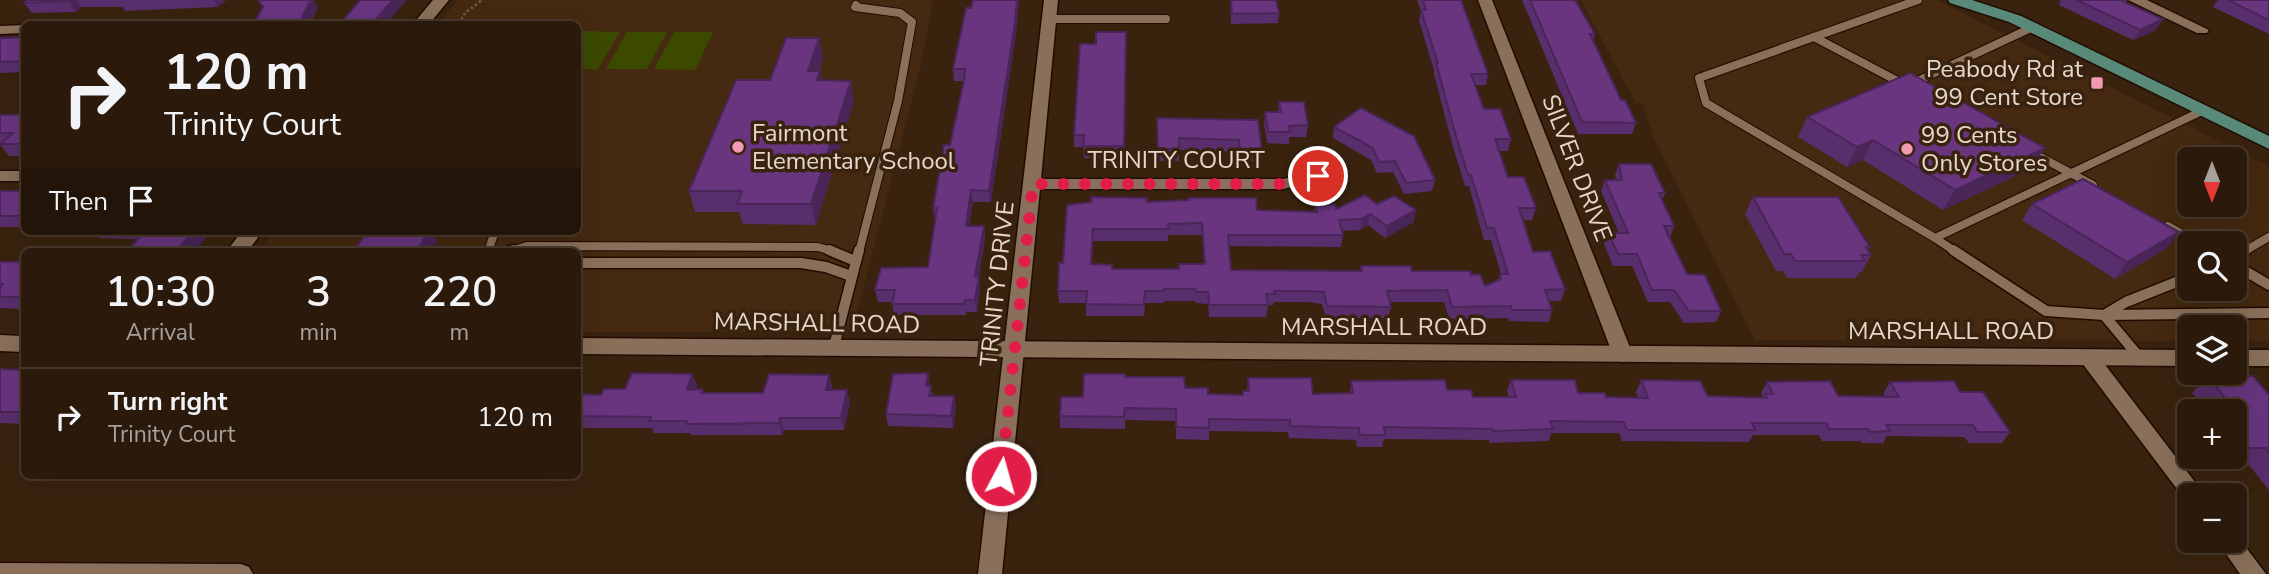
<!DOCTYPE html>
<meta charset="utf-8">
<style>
:root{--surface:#2b1a0b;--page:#332314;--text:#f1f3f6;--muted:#a6a19d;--line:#47382c}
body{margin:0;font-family:"Nunito Sans",sans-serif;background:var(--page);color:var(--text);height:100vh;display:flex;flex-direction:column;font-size:26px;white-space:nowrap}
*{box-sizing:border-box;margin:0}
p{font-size:23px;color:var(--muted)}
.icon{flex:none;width:38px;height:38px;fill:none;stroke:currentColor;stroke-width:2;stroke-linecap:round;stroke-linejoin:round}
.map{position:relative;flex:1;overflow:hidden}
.panel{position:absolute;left:21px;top:248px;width:560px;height:231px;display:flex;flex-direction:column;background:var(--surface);border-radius:10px;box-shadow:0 7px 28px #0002,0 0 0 2px var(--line)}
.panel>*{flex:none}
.top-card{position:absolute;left:21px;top:21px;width:560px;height:214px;border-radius:10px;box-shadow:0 7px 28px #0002,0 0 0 2px var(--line);background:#2b1a0b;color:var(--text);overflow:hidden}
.needle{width:46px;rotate:180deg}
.controls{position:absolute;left:2177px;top:147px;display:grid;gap:14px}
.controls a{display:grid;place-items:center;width:70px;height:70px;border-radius:10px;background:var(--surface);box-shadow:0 7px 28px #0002,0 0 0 2px var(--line);font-size:35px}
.pin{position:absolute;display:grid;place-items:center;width:60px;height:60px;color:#fff;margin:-30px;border:4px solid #fff;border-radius:50%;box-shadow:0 2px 7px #0007}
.me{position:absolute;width:77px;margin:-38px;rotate:6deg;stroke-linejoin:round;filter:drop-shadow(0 0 5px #0008)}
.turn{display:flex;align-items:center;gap:24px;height:147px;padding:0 28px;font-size:32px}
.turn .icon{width:91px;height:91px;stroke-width:2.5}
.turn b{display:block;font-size:49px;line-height:60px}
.then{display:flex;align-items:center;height:66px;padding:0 28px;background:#0003;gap:14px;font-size:26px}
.eta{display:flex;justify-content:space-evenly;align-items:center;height:119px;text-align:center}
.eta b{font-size:42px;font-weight:600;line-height:49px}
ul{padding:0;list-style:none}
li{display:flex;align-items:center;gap:21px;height:98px;padding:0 28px;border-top:2px solid var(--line)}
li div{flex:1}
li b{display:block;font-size:26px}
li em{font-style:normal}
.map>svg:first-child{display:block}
.built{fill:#452910;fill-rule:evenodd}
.green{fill:#3c4a00}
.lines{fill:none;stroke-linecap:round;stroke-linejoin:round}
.lane-far1-casing{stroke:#200c00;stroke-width:10}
.lane-casing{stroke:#200c00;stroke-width:13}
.street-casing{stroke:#200c00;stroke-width:3}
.secondary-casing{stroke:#200c00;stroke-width:3}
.primary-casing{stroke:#200c00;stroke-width:3}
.path{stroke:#725f4d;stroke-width:2.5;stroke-dasharray:2.5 2.5;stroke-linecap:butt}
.lane-far1{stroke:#8a705a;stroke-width:8}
.lane{stroke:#8a705a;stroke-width:10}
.street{fill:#8a705a;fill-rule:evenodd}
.secondary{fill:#8a705a;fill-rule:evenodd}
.primary{fill:#588979;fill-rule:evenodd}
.wall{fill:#592e6c;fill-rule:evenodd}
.shaded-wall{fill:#492558}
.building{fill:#68357e;stroke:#492558;stroke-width:2;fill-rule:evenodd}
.route{stroke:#e11d48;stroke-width:12;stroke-dasharray:0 21.6}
.poi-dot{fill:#f19ab2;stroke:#39230f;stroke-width:2.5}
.labels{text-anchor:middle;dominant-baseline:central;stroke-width:7;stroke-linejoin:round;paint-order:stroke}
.poi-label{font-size:24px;fill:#e6d7cb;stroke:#39230f;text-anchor:start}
.street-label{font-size:24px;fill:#e6d7cb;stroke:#39230f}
</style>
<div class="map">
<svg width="2269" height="574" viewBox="0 0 2269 574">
<rect width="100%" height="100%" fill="#39230f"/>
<g class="built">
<polygon points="458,0 933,0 921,64 852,332 578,332 578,252 258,252 275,231 578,231 578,24 438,24"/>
<path d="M1581,0h356l332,166v175h-34v-14h-46v14l-434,-1 -103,-206 -10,-31 -7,-1zM2189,159h46v46h-46zM2189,243h46v46h-46z"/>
</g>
<g class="green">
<polygon points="581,31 620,32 598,69 578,69 578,37"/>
<polygon points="627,32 667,32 647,69 606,69"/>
<polygon points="674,32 713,32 695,70 654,69"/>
</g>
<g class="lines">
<g class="lane-far1-casing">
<g id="lane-far1">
<polyline points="1918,0 1699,78 1706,103 1935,238 2202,111"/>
<polyline points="856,5 855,7 900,13 912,22 898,101 859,252"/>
<polyline points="1049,19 1166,19"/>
<polyline points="1814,37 1905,85"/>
<polyline points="1911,84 2031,28"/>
<polyline points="2029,151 2093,185"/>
<polyline points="2168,226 2198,243"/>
<polyline points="1935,238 1956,252"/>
<polyline points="488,252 495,231"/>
<polyline points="508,252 527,246 818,247 835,252"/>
<polyline points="2243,252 2269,237"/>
</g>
</g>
<g class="lane-casing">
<g id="lane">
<polyline points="829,250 855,261"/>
<polyline points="1953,250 2046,311 2104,315 2140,358"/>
<polyline points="507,252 514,250"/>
<polyline points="2235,256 2246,250"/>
<polyline points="578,263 801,263 826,267 851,276"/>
<polyline points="2235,265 2269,285"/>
<polyline points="2104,315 2269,313"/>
<polyline points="2104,315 2126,302 2189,277"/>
<polyline points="833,350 859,250"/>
</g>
</g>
<g class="street-casing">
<g id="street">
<polygon points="1044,0 1058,0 1041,179 1283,179 1317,171 1326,176 1323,180 1283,189 1040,189 1002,574 978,574"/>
<polygon points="1478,0 1492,0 1633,355 1630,360 1623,362 1616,360 1613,355"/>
<polygon points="2128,0 2147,0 2209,30 2207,33 2197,33"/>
<polygon points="24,25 24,33 0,34 0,26"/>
<rect x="0" y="171" width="24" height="10"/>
<polygon points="2089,351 2096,353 2205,495 2189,495 2189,503 2186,501 2082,363 2079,358 2082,353"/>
<polygon points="2235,533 2266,574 2240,574 2217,541 2235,541"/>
<polygon points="0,563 241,564 249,567 253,574 0,574"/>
</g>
</g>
<g class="secondary-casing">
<g id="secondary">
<polygon points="433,0 449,0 429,24 413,24"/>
<polygon points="242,231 263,231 247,252 226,252"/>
<polygon points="0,335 24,336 24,352 0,351"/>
<polygon points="578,338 2189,350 2189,366 578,354"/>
<rect x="2235" y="350" width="34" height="16"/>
</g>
</g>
<g class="primary-casing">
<polygon id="primary" points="1948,0 1972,0 2021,16 2269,136 2269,149 2009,22 1950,3"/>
</g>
<polyline class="path" points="459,24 465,13 482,0"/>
<use href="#lane-far1" class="lane-far1"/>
<use href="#lane" class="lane"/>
<use href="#street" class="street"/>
<use href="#secondary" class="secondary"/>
<use href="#primary" class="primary"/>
</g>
<g class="wall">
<polygon points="27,0 226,0 218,7 125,11 122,7 81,7 76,12 32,13 24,3"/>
<polygon points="973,0 1019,0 1016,34 991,202 973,202 969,226 984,226 985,238 979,276 980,288 977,312 966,312 966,315 894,315 892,302 878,302 875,290 928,267 935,220 933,208 950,145 964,81 954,81 953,69"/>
<polygon points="1230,0 1276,0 1279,13 1278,23 1231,24"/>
<path d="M1417,0h44l27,74 -2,11h-11l9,24 27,30 -3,12h-9l9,26 28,31 -4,12h-10l11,32 32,37 -4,12h-12l3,9 -3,12 -40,-1 -1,-3 -59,1 -5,-17h-54l1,5 -3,11h-62l-4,-14 -14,-2h-34l-1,3h-5l-2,12h-57l-1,-13 -13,-1v-2h-31v2h-19l-1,13h-58v-13h-27l-1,-12 5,-28 4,-58 80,-3 110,8 57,2 1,-7 21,4 41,-5 37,18 -29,16 -17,-13 -8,5 -18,1 1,4 -2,12 -112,-1 2,24 129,1 1,-5 51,5 59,4 14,11 13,-5 2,-7h1l-10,-34h-7l-15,-54h-4l-12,-39 -19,-73v-4l-15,-49 2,-11zM1168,235h34l2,29 -25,5h-67l-20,-5 1,-23h75z"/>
<polygon points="1522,0 1575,0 1595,34 1593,40 1621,100 1636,123 1632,134 1578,134"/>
<polygon points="2058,0 2127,0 2126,3 2156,30 2133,40 2059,5 2061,1"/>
<polygon points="2218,0 2269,0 2269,34 2213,7"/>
<polygon points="1126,32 1125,158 1084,158 1083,147 1074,147 1074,135 1096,44"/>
<polygon points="24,37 24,72 0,73 0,38"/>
<polygon points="823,57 819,71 820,71 821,80 854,101 816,225 743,224 739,212 695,212 689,191 770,80"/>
<polygon points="1279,102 1308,125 1306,137 1289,137 1289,144 1267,143 1264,124 1265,112 1278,112"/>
<polygon points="0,115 24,115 24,156 9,156 0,144"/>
<polygon points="1807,117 2045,148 2032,168 1943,210 1863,160 1847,167 1798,137"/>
<polygon points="1258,120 1262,150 1261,161 1239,161 1239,152 1179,150 1179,161 1158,161 1157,130"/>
<polygon points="1334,127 1435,180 1432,191 1404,194 1393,172 1377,173 1371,160 1333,138"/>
<polygon points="1619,164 1665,193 1662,200 1674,226 1670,238 1687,274 1721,311 1716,322 1684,323 1670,302 1648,302 1632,266 1613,266 1604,244 1608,233 1619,233 1601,191 1605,180 1616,180 1615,175"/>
<rect x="0" y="191" width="24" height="36"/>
<polygon points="1753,197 1870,247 1868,251 1871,255 1862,272 1860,272 1856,278 1787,278 1783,271 1776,271 1745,214"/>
<polygon points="2032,204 2167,248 2115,279 2022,220"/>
<polygon points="44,231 212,231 193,252 126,252 138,239 100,238 97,234 46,234"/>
<polygon points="0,262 24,262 24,309 0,308"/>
<polygon points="0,369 24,370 24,424 0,423"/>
<polygon points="692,374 697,386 695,389 702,389 704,393 763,393 829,375 832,387 832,390 850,402 844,430 784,430 782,435 691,435 690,433 654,433 652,428 578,428 578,394 601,395"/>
<polygon points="2207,376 2269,395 2269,490 2249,465 2227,464 2221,457 2235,457 2235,411 2195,411 2201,404 2192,393"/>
<polygon points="1125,377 1185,388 1208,394 1243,395 1243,391 1247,391 1248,378 1313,394 1350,393 1351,381 1447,390 1473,397 1509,397 1507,391 1511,380 1578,393 1606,397 1638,398 1636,392 1641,380 1708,396 1763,398 1761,393 1767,382 1838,396 1885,397 1883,394 1890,382 1960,392 2010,432 2002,443 1969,443 1964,437 1887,436 1883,443 1862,443 1861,441 1822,441 1819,435 1753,435 1749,442 1622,441 1619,433 1551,433 1549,441 1490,443 1489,440 1384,439 1382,447 1357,447 1356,440 1289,438 1288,432 1209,431 1209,440 1176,439 1176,421 1125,420 1125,429 1060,428 1060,416 1083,397"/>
<polygon points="930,386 933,396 954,396 956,408 953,428 888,426 886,414"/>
</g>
<g class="shaded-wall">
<polygon points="70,0 77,0 81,7 76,12 69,1"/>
<polygon points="214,0 226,0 218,7"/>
<polygon points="311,0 313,0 318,8 310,24 285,24"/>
<polygon points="393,0 407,0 386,24 372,24"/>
<polygon points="1017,0 1019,0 1016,34 991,202 989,191"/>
<polygon points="2163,19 2156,30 2133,40 2140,30"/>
<polygon points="819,38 823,57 812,91 808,71"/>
<polygon points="820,71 824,91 817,80"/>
<polygon points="851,81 854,101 816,225 811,204"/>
<polygon points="1873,140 1863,160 1847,167 1857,147"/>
<polygon points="2045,148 2032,168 1943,210 1955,190"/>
<polygon points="971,190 973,202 967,238 966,226"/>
<polygon points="1416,210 1414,222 1385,238 1387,226"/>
<polygon points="1370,214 1368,225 1360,230 1362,219"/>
<polygon points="984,226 985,238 977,288 975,276"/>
<polygon points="193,231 212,231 193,252 176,252"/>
<polygon points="425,231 432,231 437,241 429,252 416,252"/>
<polygon points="2179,232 2167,248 2115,279 2127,262"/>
<polygon points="979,276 980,288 977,312 975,300"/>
<polygon points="928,373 930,385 928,398 926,386"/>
<polygon points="692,374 697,386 692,401 687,390"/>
<polygon points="829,375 832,387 829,402 826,390"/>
<polygon points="847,390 850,402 844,430 841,418"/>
<polygon points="954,396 956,408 953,428 951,416"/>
<polygon points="780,418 784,430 782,435 779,423"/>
</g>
<g class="building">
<polygon points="27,0 70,0 69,1 24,3"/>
<polygon points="258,0 311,0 299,23 285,24 253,24 263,7"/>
<polygon points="360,0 393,0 372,24 340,24"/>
<polygon points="973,0 1017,0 1015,23 989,191 971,190 966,226 984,226 975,276 979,276 975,300 965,300 964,304 892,304 895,290 875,290 881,268 928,267 937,208 933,208 944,145 950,145 964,80 965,69 953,69 966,8 971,8"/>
<polygon points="1231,0 1276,0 1279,13 1232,14"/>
<path d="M1423,0h38l27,74h-17l13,35h16l11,30h-16l13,38h16l12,31h-17l14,44 17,-1 15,38 -20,1 7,20h-40l-1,-4 -59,1 -5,-17 -60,1 4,16 -64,-1 -3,-14 -14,-1h-36l1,3h-9l2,11h-59l-1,-13h-12l-1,-3h-31v2h-19l-1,14 -58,-1 1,-13h-29l1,-28h4l4,-58 25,-3 -1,-5 56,1v4l42,-2v-2h67l1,12 60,2 -2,-7 20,-1 1,5 29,-14 12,9 17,-8 22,14 -29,16 -17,-12 -8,5 -23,1 4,15h-115l3,35 131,1 -1,-5h50l1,5h58l1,4 9,-1 5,12 16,-7 -1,-5h8l-14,-46h-7l-16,-53h-3l-12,-39 -20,-73h2l-17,-53h5zM1202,223l3,41h-26v5h-67v-4l-21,-1 2,-35h76l-1,-5z"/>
<polygon points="1530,0 1575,0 1595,34 1590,34 1621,100 1625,100 1636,123 1582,122"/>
<polygon points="2077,0 2124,0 2122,1 2163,19 2140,30"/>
<polygon points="2228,0 2269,0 2269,20"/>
<polygon points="1096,32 1126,32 1124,146 1083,146 1084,135 1074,135 1080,44 1096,44"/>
<polygon points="24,37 24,61 0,62 0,38"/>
<polygon points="786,38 819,38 808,71 820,71 817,80 851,81 811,204 737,204 742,191 689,191 736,80 770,80"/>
<polygon points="1910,73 2045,148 1955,190 1873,140 1857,147 1807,117"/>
<polygon points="1279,102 1304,102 1308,125 1289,126 1290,132 1268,132 1265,112 1281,112"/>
<polygon points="1361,108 1414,136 1435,180 1406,183 1395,161 1379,162 1373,148 1334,127"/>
<polygon points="0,115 24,115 24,144 0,144 13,133 0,133"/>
<polygon points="1157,118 1258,120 1262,150 1240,150 1239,140 1179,138 1179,149 1158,149"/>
<polygon points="1619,164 1651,164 1665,193 1659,193 1674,226 1664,226 1687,274 1705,275 1721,311 1689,311 1674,290 1652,290 1637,254 1618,254 1608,233 1628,233 1605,180 1622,180"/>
<polygon points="2083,179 2179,232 2127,262 2032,204"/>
<rect x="0" y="191" width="24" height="25"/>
<polygon points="1753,197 1838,197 1870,247 1866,247 1871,255 1861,255 1865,261 1795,261 1791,254 1784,254"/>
<polygon points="145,231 193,231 176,252 126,252"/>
<polygon points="368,231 429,231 416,252 357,252 359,250 354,250"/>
<polygon points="0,262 24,262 24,297 0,297 0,288 3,284 0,284"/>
<polygon points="0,369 24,370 24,412 0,412"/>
<polygon points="632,373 692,374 687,390 702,389 701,393 763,393 769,374 829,375 826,390 847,390 841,418 780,418 779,423 686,424 687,421 649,421 651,417 578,416 578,394 601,395 604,389 625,389"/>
<polygon points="928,373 926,386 931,386 929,396 954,396 951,416 886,414 893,374"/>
<polygon points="1084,374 1125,374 1125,377 1184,377 1185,388 1208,388 1208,394 1243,395 1243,391 1249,391 1248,378 1311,378 1313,394 1353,393 1351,381 1445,380 1447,390 1471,390 1473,397 1516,397 1511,380 1575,380 1578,393 1605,393 1606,397 1648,398 1641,380 1700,381 1708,396 1767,398 1765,394 1773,394 1767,382 1830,381 1838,396 1899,397 1890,382 1954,381 1960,392 1983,392 2010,432 1977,432 1973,425 1886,425 1890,431 1869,432 1868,429 1829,429 1826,423 1752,423 1755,430 1627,430 1624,422 1550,421 1553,429 1493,431 1493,429 1384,427 1385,435 1360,435 1359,428 1290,426 1290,420 1209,419 1209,428 1176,427 1176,409 1125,408 1124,417 1060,416 1061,397 1083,397"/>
<polygon points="2207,376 2253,376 2269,395 2269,453 2266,448 2243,448 2235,437 2235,411 2214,411 2205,400 2227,400"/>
</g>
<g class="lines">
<polyline class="route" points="1001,476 1033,184 1283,184 1318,176"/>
</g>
<g class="poi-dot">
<rect x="2090" y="76" width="14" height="14" rx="3.5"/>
<circle cx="738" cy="147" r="7"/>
<circle cx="1907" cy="149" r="7"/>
</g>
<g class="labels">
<g class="poi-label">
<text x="2083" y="69" text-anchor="end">Peabody Rd at<tspan x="2083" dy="28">99 Cent Store</tspan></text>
<text x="752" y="133">Fairmont<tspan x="752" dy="28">Elementary School</tspan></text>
<text x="1921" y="135">99 Cents<tspan x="1921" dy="28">Only Stores</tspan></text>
</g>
<g class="street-label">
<text x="1176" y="160">TRINITY COURT</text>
<text transform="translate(1577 168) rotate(69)">SILVER DRIVE</text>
<text transform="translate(997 284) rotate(-84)">TRINITY DRIVE</text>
<text transform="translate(817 323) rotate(1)">MARSHALL ROAD</text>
<text x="1384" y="327">MARSHALL ROAD</text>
<text x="1951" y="331">MARSHALL ROAD</text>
</g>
</g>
</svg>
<div class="controls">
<a><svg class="needle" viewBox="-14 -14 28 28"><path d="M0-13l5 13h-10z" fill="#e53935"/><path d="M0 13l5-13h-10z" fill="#a6a19d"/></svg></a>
<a><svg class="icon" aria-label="search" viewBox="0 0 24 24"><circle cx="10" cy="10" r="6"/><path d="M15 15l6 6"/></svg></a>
<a><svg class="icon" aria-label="layers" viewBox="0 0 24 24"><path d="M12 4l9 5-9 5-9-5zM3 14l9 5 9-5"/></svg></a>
<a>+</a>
<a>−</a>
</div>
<div class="pin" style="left:1318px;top:176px;background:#d93025"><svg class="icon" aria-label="arrive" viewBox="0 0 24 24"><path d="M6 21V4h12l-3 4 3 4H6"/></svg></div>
<svg class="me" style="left:1001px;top:476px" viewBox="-20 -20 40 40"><circle r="17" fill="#e11d48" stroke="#fff" stroke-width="3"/><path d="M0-11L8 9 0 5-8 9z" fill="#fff"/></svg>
<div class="top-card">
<div class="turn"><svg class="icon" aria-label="right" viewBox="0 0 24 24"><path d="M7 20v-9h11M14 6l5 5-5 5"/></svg><div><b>120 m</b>Trinity Court</div></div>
<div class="then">Then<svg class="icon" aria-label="arrive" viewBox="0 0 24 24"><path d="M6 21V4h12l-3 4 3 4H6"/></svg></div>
</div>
<section class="panel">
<div class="eta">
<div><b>10:30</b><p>Arrival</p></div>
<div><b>3</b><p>min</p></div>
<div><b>220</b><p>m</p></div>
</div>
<ul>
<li><svg class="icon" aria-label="right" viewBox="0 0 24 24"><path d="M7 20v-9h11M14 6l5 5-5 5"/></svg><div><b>Turn right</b><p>Trinity Court</p></div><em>120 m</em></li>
</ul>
</section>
</div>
